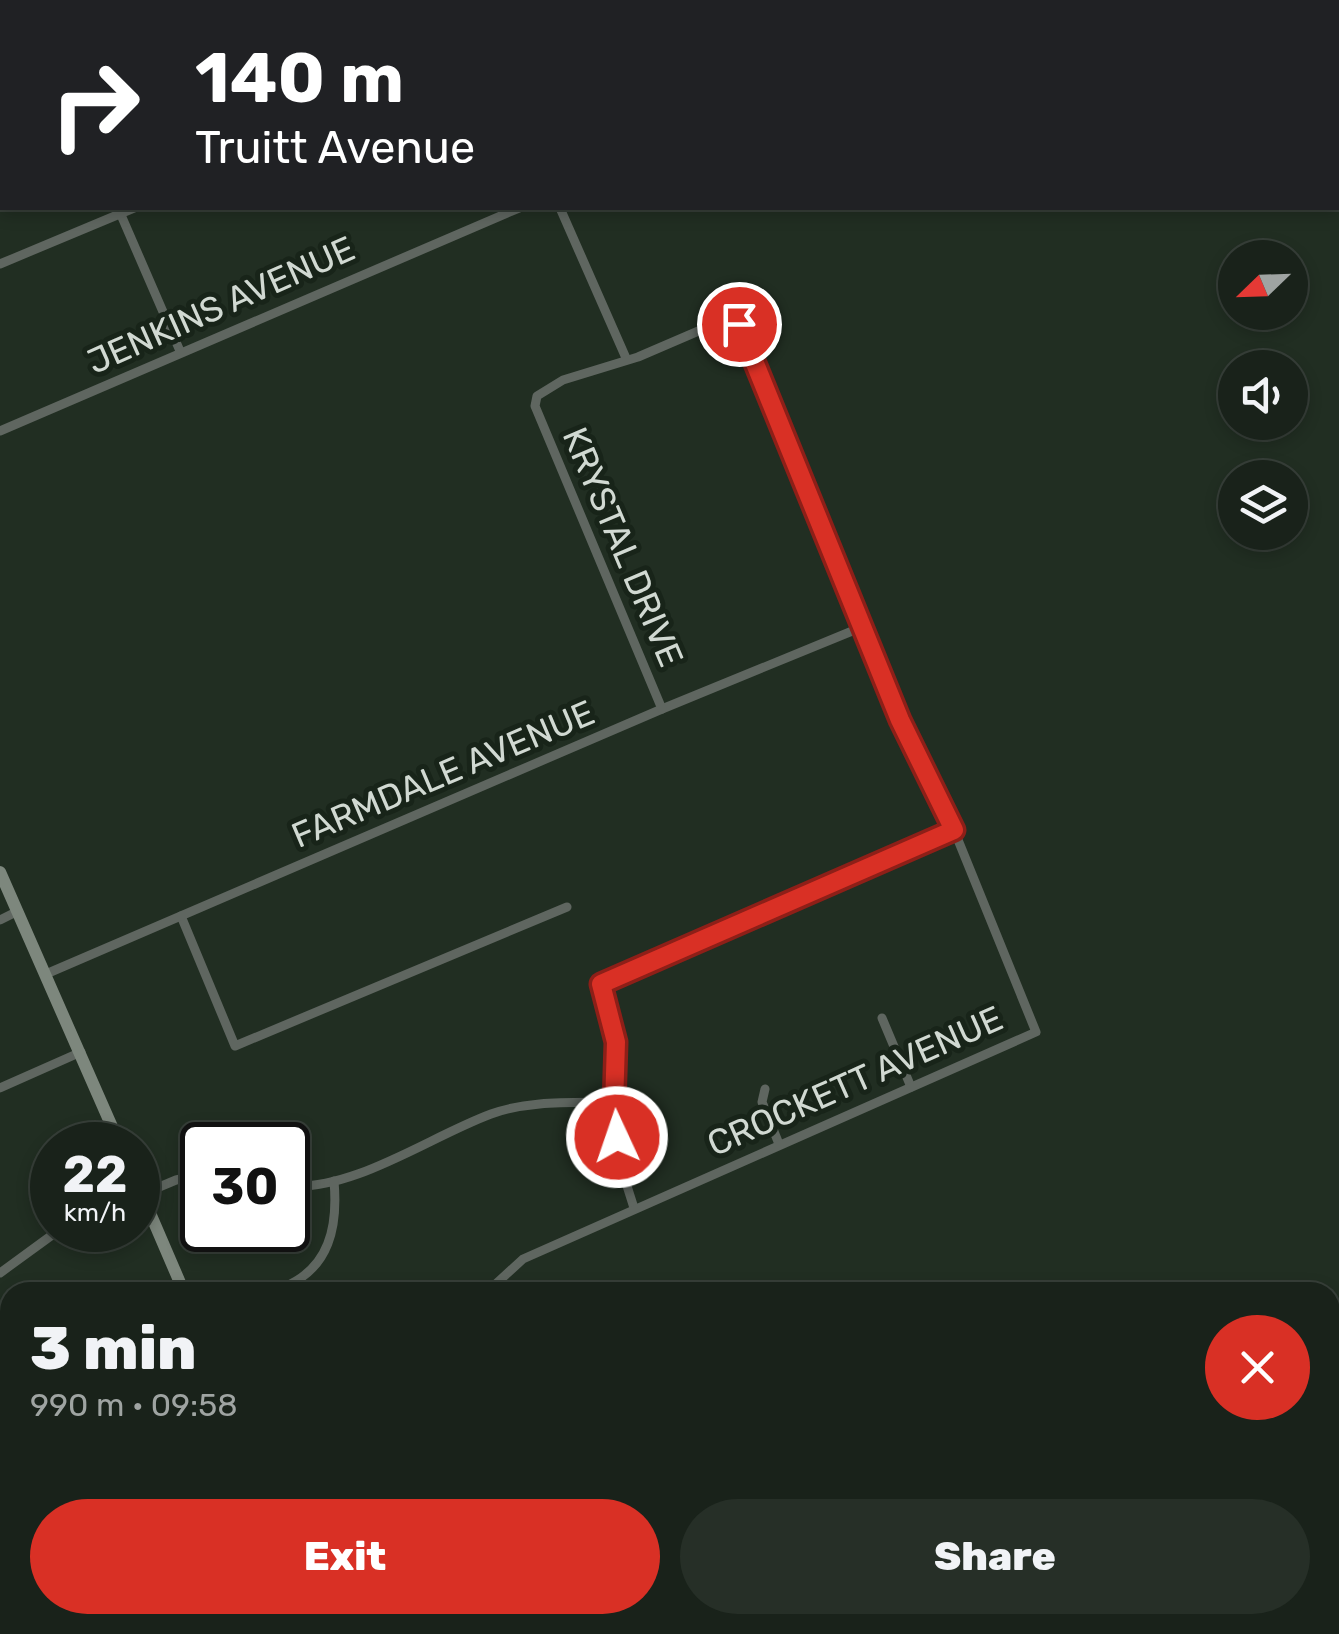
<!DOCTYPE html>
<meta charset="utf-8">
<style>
:root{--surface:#19221a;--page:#262f27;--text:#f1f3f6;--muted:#9fa4a2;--line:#373f39;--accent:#d93025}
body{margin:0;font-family:Rubik,sans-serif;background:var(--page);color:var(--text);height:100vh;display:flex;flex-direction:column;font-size:38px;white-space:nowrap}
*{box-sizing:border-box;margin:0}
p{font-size:32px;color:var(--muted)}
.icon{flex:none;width:55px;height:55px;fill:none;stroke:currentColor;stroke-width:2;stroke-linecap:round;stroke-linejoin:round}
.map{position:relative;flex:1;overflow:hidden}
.details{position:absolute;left:0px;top:1282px;width:1340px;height:352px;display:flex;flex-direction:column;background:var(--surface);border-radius:30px 30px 0 0;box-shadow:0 5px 15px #0003,0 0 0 2px var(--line)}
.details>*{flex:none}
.guide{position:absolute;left:0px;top:0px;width:1340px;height:210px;box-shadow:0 5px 15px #0003,0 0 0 2px var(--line);background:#202124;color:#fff;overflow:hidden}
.needle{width:65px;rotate:247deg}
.tools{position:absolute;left:1218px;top:240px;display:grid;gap:20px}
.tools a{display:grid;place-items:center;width:90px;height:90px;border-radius:50%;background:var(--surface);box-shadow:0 5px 15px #0003,0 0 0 2px var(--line);font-size:50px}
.speed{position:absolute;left:30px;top:1122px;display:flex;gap:20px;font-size:50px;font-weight:700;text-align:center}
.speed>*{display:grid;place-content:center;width:130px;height:130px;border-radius:50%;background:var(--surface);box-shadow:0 5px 15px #0003,0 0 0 2px var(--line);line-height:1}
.speed small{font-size:25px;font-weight:400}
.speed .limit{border:5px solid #111;border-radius:15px;background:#fff;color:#111}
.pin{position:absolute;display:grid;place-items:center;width:85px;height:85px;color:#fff;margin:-42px;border:5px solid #fff;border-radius:50%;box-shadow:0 2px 10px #0007}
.me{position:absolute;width:110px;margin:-55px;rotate:357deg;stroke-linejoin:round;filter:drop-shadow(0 0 8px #0008)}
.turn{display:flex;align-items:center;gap:35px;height:210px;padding:0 30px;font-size:45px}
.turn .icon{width:130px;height:130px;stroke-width:2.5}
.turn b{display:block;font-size:70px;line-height:85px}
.round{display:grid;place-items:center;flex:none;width:105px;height:105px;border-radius:52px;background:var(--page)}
.summary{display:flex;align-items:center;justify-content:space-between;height:170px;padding:0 30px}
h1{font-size:60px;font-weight:800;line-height:75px}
.primary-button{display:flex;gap:20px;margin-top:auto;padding:20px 30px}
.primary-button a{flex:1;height:115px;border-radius:60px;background:var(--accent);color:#fff;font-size:40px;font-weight:800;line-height:115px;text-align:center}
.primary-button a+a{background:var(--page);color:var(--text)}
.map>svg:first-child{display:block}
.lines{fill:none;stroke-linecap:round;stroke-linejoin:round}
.street{stroke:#5f6660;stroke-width:9}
.secondary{stroke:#7d877d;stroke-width:12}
.route-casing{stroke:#8d1f18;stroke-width:25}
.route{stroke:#d93025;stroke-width:18}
.labels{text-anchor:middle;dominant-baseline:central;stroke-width:10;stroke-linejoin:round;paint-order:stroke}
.street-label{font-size:35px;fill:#d1d9d2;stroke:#182419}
</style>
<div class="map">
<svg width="1339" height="1634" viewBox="0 0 1339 1634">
<rect width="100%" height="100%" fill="#212e22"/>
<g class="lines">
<g class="street">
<polyline points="340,0 344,2"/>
<polyline points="721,0 723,2"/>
<polyline points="895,0 897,2"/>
<polyline points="222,2 226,0"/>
<polyline points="452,2 453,0"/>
<polyline points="635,2 636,0"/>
<polyline points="995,2 1000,0"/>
<polyline points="0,101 2,100"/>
<polyline points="118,208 180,351"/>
<polyline points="560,208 626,358"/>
<polyline points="0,264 134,208"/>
<polyline points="0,431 519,208"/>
<polyline points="181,916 235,1046 567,907"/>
<polyline points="0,920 18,911"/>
<polyline points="46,974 662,709 862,627"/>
<polyline points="882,1018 911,1087"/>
<polyline points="0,1088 81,1052"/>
<polyline points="765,1089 762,1102 779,1144"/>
<path d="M288,1186c66,5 141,-49 203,-72 39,-14 81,-11 123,-12"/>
<polyline points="140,1195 176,1180 202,1174"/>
<polyline points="634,1208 621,1167 613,1107 616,1041 601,984 954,830"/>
<polyline points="0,1273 59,1230"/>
<path d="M284,1287c46,-19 54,-61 50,-106"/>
<polyline points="487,1292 523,1259 1036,1032 954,830 900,720 739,324 724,320 638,357 563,380 537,396 535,406 662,709"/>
<polyline points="0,1317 10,1329"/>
<polyline points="1330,1332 1339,1329"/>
<polyline points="1330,1409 1339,1430"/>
<polyline points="0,1471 10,1463"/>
<polyline points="226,1625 227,1634"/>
<polyline points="495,1625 499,1634"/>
<polyline points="706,1625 726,1634"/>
<polyline points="1292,1625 1295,1634"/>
<polyline points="508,1634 529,1625"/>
<polyline points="1127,1634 1133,1625"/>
</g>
<g class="secondary">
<polyline points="0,872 120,1145"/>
<polyline points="138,1185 184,1292"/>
<polyline points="332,1625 337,1634"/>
</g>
</g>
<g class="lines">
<g class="route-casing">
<polyline id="route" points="617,1137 614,1106 616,1042 601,984 954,830 900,720 739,324"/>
</g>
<use href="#route" class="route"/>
</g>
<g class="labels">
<g class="street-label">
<text transform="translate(221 305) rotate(-24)">JENKINS AVENUE</text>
<text transform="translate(623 547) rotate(67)">KRYSTAL DRIVE</text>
<text transform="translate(443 774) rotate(-23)">FARMDALE AVENUE</text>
<text transform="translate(855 1081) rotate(-24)">CROCKETT AVENUE</text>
</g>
</g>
</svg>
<div class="tools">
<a><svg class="needle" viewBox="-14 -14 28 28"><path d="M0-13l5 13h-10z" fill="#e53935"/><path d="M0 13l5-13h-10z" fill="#9fa4a2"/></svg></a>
<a><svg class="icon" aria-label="sound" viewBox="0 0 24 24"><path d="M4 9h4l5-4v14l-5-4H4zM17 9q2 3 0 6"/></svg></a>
<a><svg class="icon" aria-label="layers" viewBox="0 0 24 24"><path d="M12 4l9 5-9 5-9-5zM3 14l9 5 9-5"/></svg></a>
</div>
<div class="speed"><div>22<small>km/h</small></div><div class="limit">30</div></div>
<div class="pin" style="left:739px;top:324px;background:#d93025"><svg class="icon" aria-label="arrive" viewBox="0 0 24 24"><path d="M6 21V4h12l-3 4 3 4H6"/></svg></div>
<svg class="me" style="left:617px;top:1137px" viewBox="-20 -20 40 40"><circle r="17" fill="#d93025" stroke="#fff" stroke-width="3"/><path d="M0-11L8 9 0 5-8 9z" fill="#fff"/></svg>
<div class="guide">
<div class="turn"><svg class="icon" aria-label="right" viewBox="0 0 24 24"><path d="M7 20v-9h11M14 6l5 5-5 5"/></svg><div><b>140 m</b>Truitt Avenue</div></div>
</div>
<section class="details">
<div class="summary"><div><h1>3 min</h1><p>990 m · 09:58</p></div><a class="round" style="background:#d93025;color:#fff"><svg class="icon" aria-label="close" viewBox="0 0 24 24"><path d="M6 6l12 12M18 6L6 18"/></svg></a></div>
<div class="primary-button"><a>Exit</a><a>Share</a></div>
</section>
</div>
